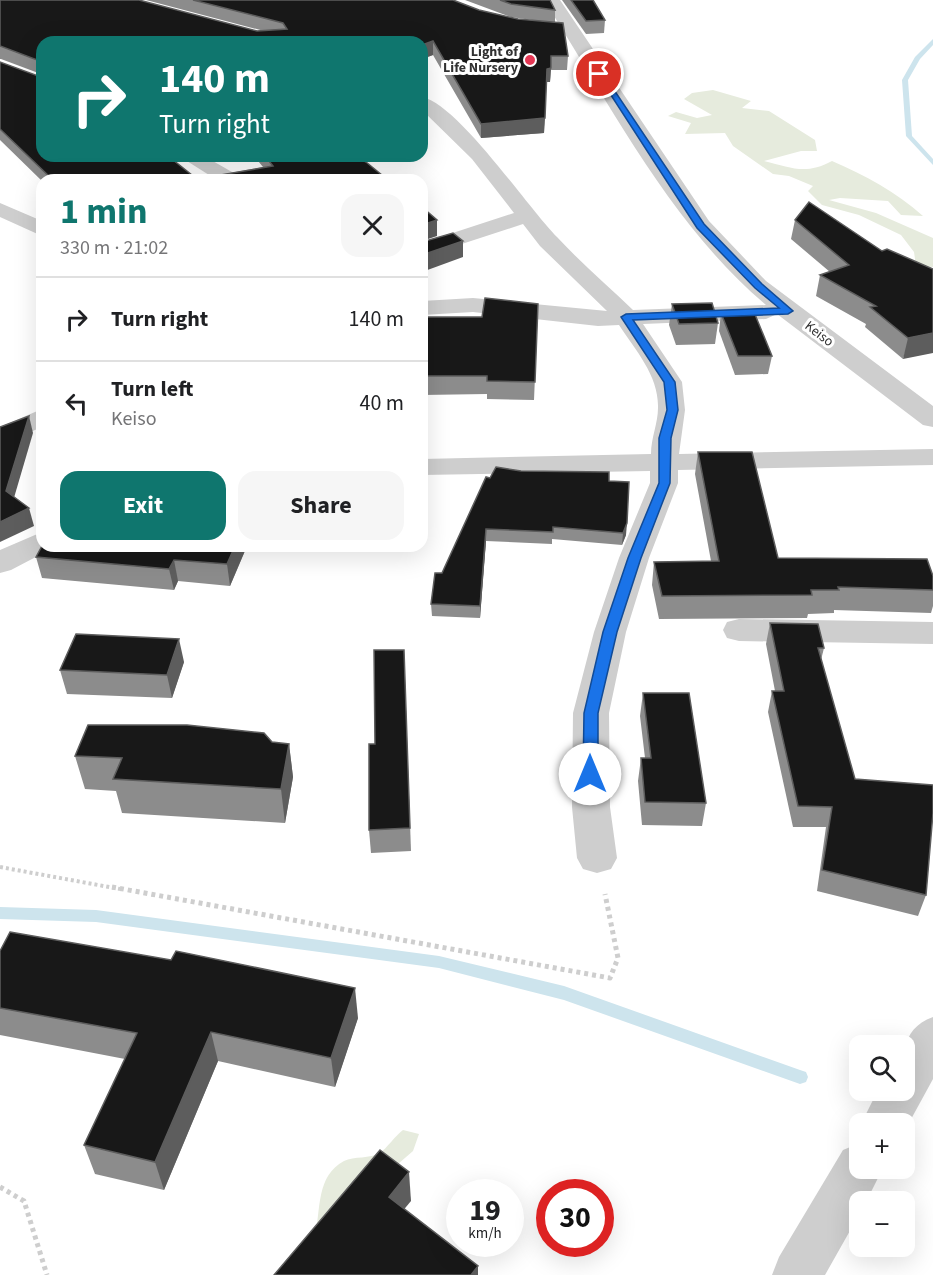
<!DOCTYPE html>
<meta charset="utf-8">
<style>
:root{--surface:#fff;--page:#f6f6f6;--text:#202124;--muted:#757577;--line:#e0e0e0;--accent:#0f766e}
body{margin:0;font-family:"Source Sans 3",sans-serif;background:var(--page);color:var(--text);height:100vh;display:flex;flex-direction:column;font-size:22px;white-space:nowrap}
*{box-sizing:border-box;margin:0}
p{font-size:20px;color:var(--muted)}
.icon{flex:none;width:33px;height:33px;fill:none;stroke:currentColor;stroke-width:2;stroke-linecap:round;stroke-linejoin:round}
.map{position:relative;flex:1;overflow:hidden}
.sheet{position:absolute;left:36px;top:174px;width:392px;height:378px;display:flex;flex-direction:column;background:var(--surface);border-radius:18px;box-shadow:0 6px 24px #0002}
.sheet>*{flex:none}
.top-card{position:absolute;left:36px;top:36px;width:392px;height:126px;border-radius:18px;box-shadow:0 6px 24px #0002;background:#0f766e;color:#fff;overflow:hidden}
.tools{position:absolute;left:849px;top:1035px;display:grid;gap:12px}
.tools a{display:grid;place-items:center;width:66px;height:66px;border-radius:12px;background:var(--surface);box-shadow:0 6px 24px #0002;font-size:30px}
.speed{position:absolute;left:446px;top:1179px;display:flex;gap:12px;font-size:30px;font-weight:700;text-align:center}
.speed>*{display:grid;place-content:center;width:78px;height:78px;border-radius:50%;background:var(--surface);box-shadow:0 6px 24px #0002;line-height:1}
.speed small{font-size:15px;font-weight:400}
.speed .limit{border:9px solid #d22;background:#fff;color:#111}
.pin{position:absolute;display:grid;place-items:center;width:51px;height:51px;color:#fff;margin:-26px;border:3px solid #fff;border-radius:50%;box-shadow:0 2px 6px #0007}
.me{position:absolute;width:66px;margin:-33px;rotate:0deg;stroke-linejoin:round;filter:drop-shadow(0 0 4px #0008)}
.turn{display:flex;align-items:center;gap:21px;height:126px;padding:0 24px;font-size:27px}
.turn .icon{width:78px;height:78px;stroke-width:2.5}
.turn b{display:block;font-size:42px;line-height:51px}
.round{display:grid;place-items:center;flex:none;width:63px;height:63px;border-radius:18px;background:var(--page)}
.summary{display:flex;align-items:center;justify-content:space-between;height:102px;padding:0 24px}
h1{font-size:36px;font-weight:700;line-height:45px;color:var(--accent)}
.cta{display:flex;gap:12px;margin-top:auto;padding:12px 24px}
.cta a{flex:1;height:69px;border-radius:18px;background:var(--accent);color:#fff;font-size:24px;font-weight:700;line-height:69px;text-align:center}
.cta a+a{background:var(--page);color:var(--text)}
ul{padding:0;list-style:none}
li{display:flex;align-items:center;gap:18px;height:84px;padding:0 24px;border-top:2px solid var(--line)}
li div{flex:1}
li b{display:block;font-size:22px}
li em{font-style:normal}
.map>svg:first-child{display:block}
.green{fill:#e6ebdd}
.lines{fill:none;stroke-linecap:round;stroke-linejoin:round}
.stream{fill:#cde4ed;fill-rule:evenodd}
.path-far1{stroke:#cecece;stroke-width:4;stroke-dasharray:3 3;stroke-linecap:butt}
.path{stroke:#cecece;stroke-width:5;stroke-dasharray:4 4;stroke-linecap:butt}
.minor{fill:#cecece;fill-rule:evenodd}
.wall{fill:#8c8c8c}
.shaded-wall{fill:#5d5d5d}
.building{fill:#181818;stroke:#5d5d5d;stroke-width:1.5}
.route{fill:#1a73e8;stroke:#114b97;stroke-width:1.5}
.poi-dot{fill:#e53754;stroke:#fff;stroke-width:2}
.labels{text-anchor:middle;dominant-baseline:central;stroke-width:6;stroke-linejoin:round;paint-order:stroke}
.far-poi-label{font-size:14px;font-weight:bold;fill:#313131;stroke:#fff;text-anchor:end}
.far-street-label{font-size:14px;fill:#313131;stroke:#fff}
</style>
<div class="map">
<svg width="933" height="1275" viewBox="0 0 933 1275">
<rect width="100%" height="100%" fill="#fff"/>
<g class="green">
<path d="M713,90l38,11 -9,7 27,3 46,29 2,11h-16l-37,10c28,7 42,14 68,0 33,14 64,31 91,55l-22,-1 -13,-14 -48,-3 -11,2 47,13 57,25v29l-17,-1 -2,-14 -13,-17 -42,-20 -37,-10 -14,-14 5,-5 -24,-10 -16,-2 -40,-28 -8,-13 -40,1 6,-11 -23,-7 8,-4 21,6 15,-3 -28,-16 8,-6z"/>
<path d="M403,1130l16,4 -6,17 -98,85c6,-27 1,-60 29,-75 10,-5 26,-2 36,-8 7,-5 15,-17 23,-23z"/>
</g>
<g class="lines">
<g class="stream">
<polygon points="933,39 933,45 920,59 908,80 912,136 933,159 933,165 906,136 902,80 915,57"/>
<polygon points="0,907 96,910 439,956 564,986 800,1070 806,1072 808,1077 806,1082 800,1084 564,1000 439,968 96,922 0,919"/>
</g>
<polyline class="path-far1" points="0,867 120,889"/>
<g class="path">
<polyline points="112,887 610,978 618,958 605,894"/>
<polyline points="0,1187 24,1201 47,1275"/>
</g>
<g class="minor">
<path d="M544,0h16l149,221 57,60 167,125v21l-10,-2 -146,-111 -11,5 -123,5 39,58 3,28 -6,44 254,-5v16l-255,5v13l-29,75 -23,74 -17,81 1,94 7,51 -6,11 -14,4 -14,-4 -6,-11 -5,-51 1,-94 21,-81 25,-74 31,-75v-12l-228,4v-16l229,-5c0,-16 7,-31 7,-46 1,-32 -22,-57 -39,-83l-21,1 -125,-14 -51,3v-14l51,-3 134,13 -67,-65 -17,-22 -101,33v-14l92,-30 -42,-54 -50,-49v-13c36,7 106,111 135,140 24,26 51,49 76,73l133,-5c-95,-80 -156,-201 -222,-305z"/>
<polygon points="179,156 204,156 239,176 242,180 217,180"/>
<polygon points="0,203 42,221 42,236 0,217"/>
<polygon points="42,409 42,427 0,445 0,427"/>
<polygon points="42,532 42,546 53,548 11,570 0,573 0,550"/>
<polygon points="739,619 933,622 933,644 739,641 727,638 723,630 727,622"/>
<path d="M933,1017v62l-29,53v-8h-43l17,-34h26c0,-31 -6,-60 29,-73z"/>
<polygon points="860,1143 860,1168 883,1168 866,1202 860,1202 860,1213 825,1275 772,1275 779,1257 843,1150"/>
</g>
</g>
<g class="wall">
<polygon points="0,0 257,31 264,31 146,0 453,0 479,10 518,19 546,22 511,17 465,0 550,0 555,10 555,22 568,56 567,70 551,70 550,82 546,82 544,133 481,138 433,55 422,59 422,42 42,156 197,179 263,167 254,156 356,156 388,180 42,180 42,181 0,140 0,62 38,76 41,74 1,59 0,59"/>
<polygon points="562,0 593,0 605,20 604,33 586,34"/>
<polygon points="795,220 933,269 903,359 865,327 866,324 816,296 820,275 830,272 791,239"/>
<polygon points="538,304 534,400 487,399 487,394 422,395 422,317 482,317"/>
<polygon points="672,304 718,323 715,344 676,345 669,325"/>
<polygon points="721,313 772,356 768,374 735,375 719,331"/>
<polygon points="698,452 778,558 933,576 933,606 931,613 834,610 834,613 808,614 807,618 659,619 652,585 654,562 711,561 695,474"/>
<polygon points="490,478 609,481 626,535 622,545 552,539 552,544 486,541 480,618 432,616 431,604 442,573"/>
<polygon points="42,546 247,546 230,586 178,581 174,590 42,578 36,557"/>
<polygon points="770,623 824,648 821,660 855,779 926,895 918,916 817,891 826,827 793,827 768,712 772,691 775,691 766,644"/>
<polygon points="404,650 411,851 371,853 369,830"/>
<polygon points="184,662 172,698 67,694 60,670"/>
<polygon points="643,693 706,803 702,826 642,825 638,781 641,758 645,758 640,716"/>
<polygon points="272,742 289,744 293,777 285,823 122,813 116,791 85,789 75,756"/>
<polygon points="0,951 358,1018 335,1087 218,1061 164,1190 95,1174 84,1145 125,1059 0,1035"/>
</g>
<g class="shaded-wall">
<polygon points="433,41 433,55 422,59 422,45"/>
<polygon points="551,68 550,82 546,82 547,69"/>
<polygon points="545,118 544,133 481,138 481,124"/>
<polygon points="437,220 437,236 422,241 422,225"/>
<polygon points="463,241 463,257 422,272 422,255"/>
<polygon points="933,333 933,353 903,359 908,338"/>
<polygon points="29,416 33,433 11,508 6,491"/>
<polygon points="29,508 34,526 0,542 0,522"/>
<polygon points="627,523 626,535 622,545 623,533"/>
<polygon points="486,529 486,541 480,618 480,606"/>
<polygon points="235,546 247,546 230,586 227,564"/>
<polygon points="174,560 178,581 174,590 169,569"/>
<polygon points="179,639 184,662 172,698 167,675"/>
<polygon points="289,744 293,777 285,823 281,789"/>
<polygon points="355,988 358,1018 335,1087 331,1058"/>
<polygon points="211,1032 218,1061 164,1190 155,1162"/>
<polygon points="409,1172 411,1201 391,1225 389,1197"/>
<polygon points="478,1266 478,1275 471,1275"/>
</g>
<g class="building">
<polygon points="0,0 139,0 257,31 287,29 283,23 193,0 453,0 479,10 518,19 563,23 568,56 551,56 551,68 547,69 545,118 481,124 433,41 422,45 422,42 42,42 42,156 168,156 197,179 273,166 265,156 356,156 366,162 388,180 53,180 0,129 0,62 38,76 41,74 40,61 0,46"/>
<polygon points="500,0 550,0 555,10 511,4"/>
<polygon points="571,0 593,0 605,20 586,21"/>
<polygon points="809,202 882,251 887,249 933,269 933,333 908,338 870,307 876,306 820,275 849,265 795,220"/>
<polygon points="422,207 437,220 422,225"/>
<polygon points="453,233 463,241 422,255 422,242"/>
<polygon points="485,298 538,304 535,382 487,381 487,376 422,376 422,317 482,317"/>
<polygon points="712,303 718,323 679,324 672,304"/>
<polygon points="754,312 772,356 738,356 721,313"/>
<polygon points="29,416 6,491 29,508 0,522 0,427"/>
<polygon points="698,452 752,452 778,558 927,559 933,576 933,590 838,587 839,590 811,590 812,595 662,596 654,562 719,561"/>
<polygon points="496,467 521,471 609,472 609,481 629,482 627,523 623,533 553,527 553,532 486,529 480,606 431,604 435,573 442,573 486,477 490,478"/>
<polygon points="42,546 235,546 227,564 174,560 169,569 36,557"/>
<polygon points="770,623 818,624 824,648 818,648 855,779 933,785 933,813 926,895 822,870 832,807 798,806 772,691 784,691"/>
<polygon points="76,634 179,639 167,675 60,670"/>
<polygon points="374,650 404,650 410,828 369,830 369,744 375,744"/>
<polygon points="643,693 689,693 706,803 645,802 641,758 651,758"/>
<polygon points="88,725 187,725 264,733 272,742 289,744 281,789 113,779 122,758 75,756"/>
<polygon points="10,932 171,960 176,951 355,988 331,1058 211,1032 155,1162 84,1145 137,1033 0,1008 0,951"/>
<polygon points="380,1150 409,1172 389,1197 478,1266 471,1275 274,1275"/>
</g>
<polygon class="route" points="596,72 602,72 704,224 762,284 793,311 788,314 633,320 675,382 678,410 671,438 670,483 641,558 617,632 598,713 598,774 590,780 583,774 584,713 603,632 628,558 659,483 659,438 667,410 664,382 621,317 626,314 779,308 755,288 697,228"/>
<circle class="poi-dot" cx="530" cy="60" r="6"/>
<g class="labels">
<g class="far-poi-label">
<text x="518" y="52">Light of<tspan x="518" dy="16">Life Nursery</tspan></text>
</g>
<g class="far-street-label">
<text transform="translate(819 334) rotate(37)">Keiso</text>
</g>
</g>
</svg>
<div class="tools">
<a><svg class="icon" aria-label="search" viewBox="0 0 24 24"><circle cx="10" cy="10" r="6"/><path d="M15 15l6 6"/></svg></a>
<a>+</a>
<a>−</a>
</div>
<div class="speed"><div>19<small>km/h</small></div><div class="limit">30</div></div>
<div class="pin" style="left:599px;top:74px;background:#d93025"><svg class="icon" aria-label="arrive" viewBox="0 0 24 24"><path d="M6 21V4h12l-3 4 3 4H6"/></svg></div>
<svg class="me" style="left:590px;top:774px" viewBox="-20 -20 40 40"><circle r="19" fill="#fff"/><path d="M0-13L10 11 0 6-10 11z" fill="#1a73e8"/></svg>
<div class="top-card">
<div class="turn"><svg class="icon" aria-label="right" viewBox="0 0 24 24"><path d="M7 20v-9h11M14 6l5 5-5 5"/></svg><div><b>140 m</b>Turn right</div></div>
</div>
<section class="sheet">
<div class="summary"><div><h1>1 min</h1><p>330 m · 21:02</p></div><a class="round"><svg class="icon" aria-label="close" viewBox="0 0 24 24"><path d="M6 6l12 12M18 6L6 18"/></svg></a></div>
<ul>
<li><svg class="icon" aria-label="right" viewBox="0 0 24 24"><path d="M7 20v-9h11M14 6l5 5-5 5"/></svg><div><b>Turn right</b></div><em>140 m</em></li>
<li><svg class="icon" aria-label="left" viewBox="0 0 24 24"><path d="M17 20v-9H6M10 6l-5 5 5 5"/></svg><div><b>Turn left</b><p>Keiso</p></div><em>40 m</em></li>
</ul>
<div class="cta"><a>Exit</a><a>Share</a></div>
</section>
</div>
